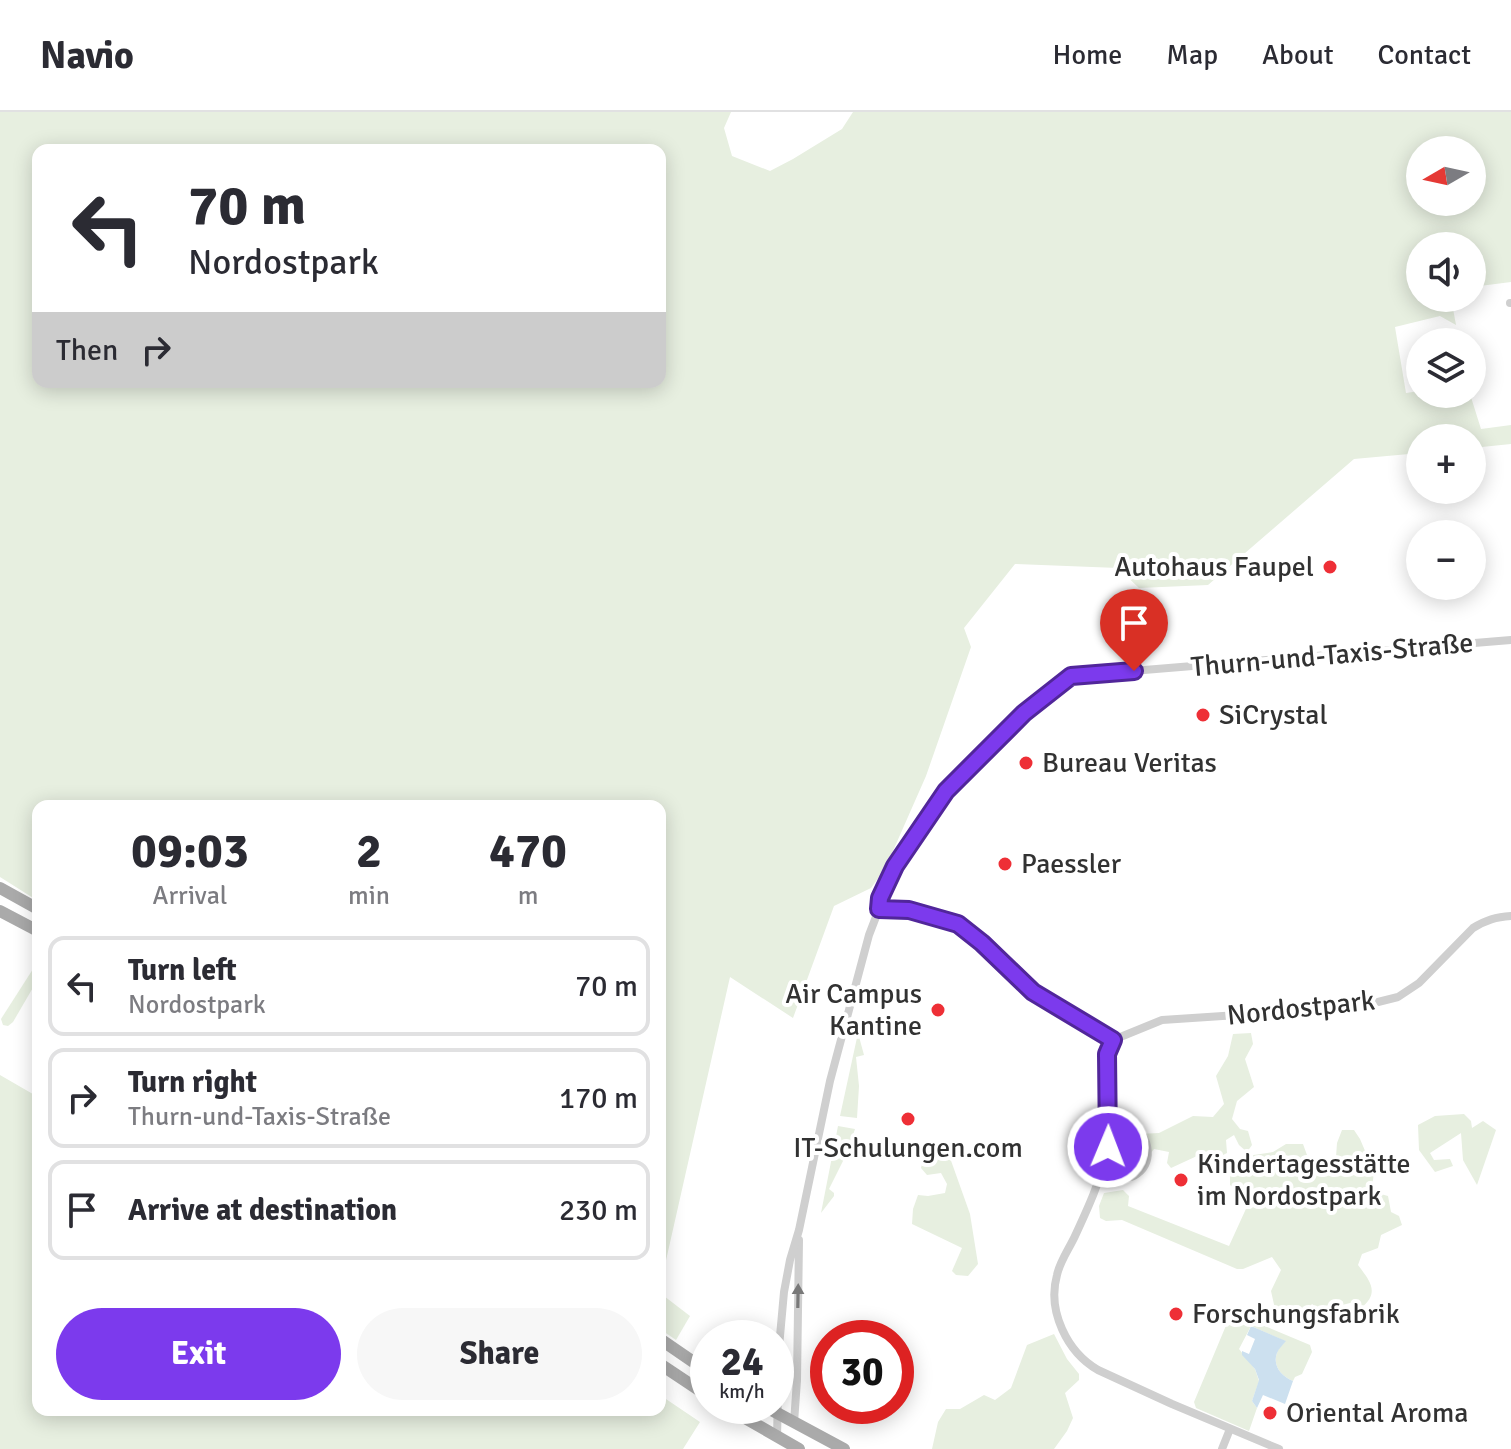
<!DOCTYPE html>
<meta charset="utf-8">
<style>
:root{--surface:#fff;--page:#f7f7f7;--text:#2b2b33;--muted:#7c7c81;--line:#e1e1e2;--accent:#7c3aed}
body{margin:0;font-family:Signika,sans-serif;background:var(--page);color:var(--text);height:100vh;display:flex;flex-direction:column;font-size:30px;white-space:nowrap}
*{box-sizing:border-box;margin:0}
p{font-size:26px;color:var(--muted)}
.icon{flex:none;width:44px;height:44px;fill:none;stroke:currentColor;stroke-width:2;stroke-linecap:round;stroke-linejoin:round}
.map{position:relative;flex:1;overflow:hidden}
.side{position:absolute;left:32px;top:688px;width:634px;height:616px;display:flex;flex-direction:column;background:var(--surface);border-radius:16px;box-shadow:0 4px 20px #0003}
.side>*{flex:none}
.guide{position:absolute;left:32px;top:32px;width:634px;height:244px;border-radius:16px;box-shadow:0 4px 20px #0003;background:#fff;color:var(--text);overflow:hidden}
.needle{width:52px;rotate:261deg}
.tools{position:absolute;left:1406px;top:24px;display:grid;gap:16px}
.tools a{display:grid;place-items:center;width:80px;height:80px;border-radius:50%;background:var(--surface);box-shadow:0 4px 20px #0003;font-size:40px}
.speed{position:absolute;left:690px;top:1208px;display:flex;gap:16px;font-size:40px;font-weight:700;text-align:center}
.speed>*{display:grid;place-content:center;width:104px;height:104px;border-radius:50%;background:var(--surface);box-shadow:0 4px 20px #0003;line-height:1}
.speed small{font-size:20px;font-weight:400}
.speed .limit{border:12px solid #d22;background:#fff;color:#111}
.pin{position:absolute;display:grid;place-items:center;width:68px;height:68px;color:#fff;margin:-82px -34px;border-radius:50% 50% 50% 0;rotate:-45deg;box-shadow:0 0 8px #0007}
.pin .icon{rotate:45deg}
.me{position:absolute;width:88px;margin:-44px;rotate:1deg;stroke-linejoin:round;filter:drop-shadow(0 0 6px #0008)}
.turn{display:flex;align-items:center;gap:28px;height:168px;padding:0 24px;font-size:36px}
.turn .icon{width:104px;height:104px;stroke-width:2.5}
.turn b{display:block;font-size:56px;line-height:68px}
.then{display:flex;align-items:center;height:76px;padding:0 24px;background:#0003;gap:16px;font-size:30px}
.eta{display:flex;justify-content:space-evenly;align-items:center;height:136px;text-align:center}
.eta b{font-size:48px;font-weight:800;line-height:56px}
.action{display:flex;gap:16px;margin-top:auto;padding:16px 24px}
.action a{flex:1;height:92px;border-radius:48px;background:var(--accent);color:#fff;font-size:32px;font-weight:800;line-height:92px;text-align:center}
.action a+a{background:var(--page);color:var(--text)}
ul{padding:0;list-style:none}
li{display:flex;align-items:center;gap:24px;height:100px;margin:0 16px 12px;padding:0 8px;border:4px solid var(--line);border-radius:16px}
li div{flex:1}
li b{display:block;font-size:30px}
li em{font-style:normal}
header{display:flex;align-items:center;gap:48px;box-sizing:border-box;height:112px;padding:0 40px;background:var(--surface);border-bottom:2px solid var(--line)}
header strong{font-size:38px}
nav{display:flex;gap:44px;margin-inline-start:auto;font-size:28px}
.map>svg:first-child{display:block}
.green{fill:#e7efe0;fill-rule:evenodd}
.water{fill:#cce0ef}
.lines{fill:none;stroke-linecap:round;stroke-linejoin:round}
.street{stroke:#cfcfcf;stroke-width:8}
.primary{stroke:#aaa;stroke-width:12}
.oneway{fill:#797979}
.route-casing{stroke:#51269a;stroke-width:20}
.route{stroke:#7c3aed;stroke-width:14}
.poi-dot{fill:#ee2f36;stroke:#fff;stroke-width:3}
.labels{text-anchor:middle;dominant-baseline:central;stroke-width:8;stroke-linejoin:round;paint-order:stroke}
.poi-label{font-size:28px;fill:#323232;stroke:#fff;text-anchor:start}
.street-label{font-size:28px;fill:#323232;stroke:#fff}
</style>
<header>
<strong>Navio</strong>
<nav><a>Home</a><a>Map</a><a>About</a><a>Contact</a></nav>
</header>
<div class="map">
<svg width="1511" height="1337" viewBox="0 0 1511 1337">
<rect width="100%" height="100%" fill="#fff"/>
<g class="green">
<path d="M0,0h731l-7,16 8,28 38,15 23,-12 49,-30 11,-17h658v170l-39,5v-41h-52v52h31l5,27 -16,-9 -45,11 11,66 14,-2v3h50l11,35 30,-4v19l-39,4v-10h-52v15l-66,6 -146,126 -69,3 -21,-20 -103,-4 -51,64 7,19 -45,129 -41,93 -14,19 -37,18 -41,112 -63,-41 -70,310v-481h-622v95l-38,-24zM38,38h622v232h-622zM1420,38h52v52h-52z"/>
<polygon points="33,857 38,860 38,867 13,910 8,914 3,913 1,907"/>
<polygon points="858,921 864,943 856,945 859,974 857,1006 840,1004"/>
<path d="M1251,921l2,11 -8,15 9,28 -17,14 -5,18 8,10 8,2 4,14 -5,7 -8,-7 -5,-10 -8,5 1,13 -16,8 -14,-5 -26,12 -4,-5 2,-11 -15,-3c-15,19 -21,25 -45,29l8,-43 42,-2 34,-17 20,1 11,-13 -8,-28 12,-20 5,-22z"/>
<polygon points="0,963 38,985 38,1298 660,1298 660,1283 700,1310 683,1337 0,1337"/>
<polygon points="1464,1002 1471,1009 1472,1016 1483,1009 1496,1018 1477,1073 1463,1048 1461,1021 1430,1041 1434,1048 1450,1047 1453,1054 1435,1060 1419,1038 1418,1013 1435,1004"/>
<polygon points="838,1014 855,1017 847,1041 829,1077 834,1081 834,1084 821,1101"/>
<path d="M1342,1018h12l6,9 14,33 -2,16 5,5 11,3 3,16 8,4 3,9 -21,10 -3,13 -16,6 -4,11c11,15 23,27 3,43l-7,-6 -12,3 -17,9 -13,-10 -9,11 -28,-6 -4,-18 10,-21 -9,-13 -29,12h-6l-115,-49 -16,1 -6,-3 -1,-12 5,-13 19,-3 6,6 -1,10 101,40 21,-46 -20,-15v-14l5,-7h8l4,-8 26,-4 13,-8h17l4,11 12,7 17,-5 1,-14z"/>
<polygon points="939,1034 949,1043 970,1102 978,1152 968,1164 956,1163 952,1159 962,1136 912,1112 913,1097 918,1083 928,1084 945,1081 947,1072 941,1061 927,1063 921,1056 924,1042"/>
<polygon points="660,1181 690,1204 676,1228 660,1217"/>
<path d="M1236,1202l74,31 2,7 -10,22 -7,3 -2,4c-11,-4 -21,-15 -16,-28 1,-5 6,-8 8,-12l-34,-15 -12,23 16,20 4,12 -7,20 5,7 -8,23 -53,-23 -2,-6 36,-86z"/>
<polygon points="1054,1222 1067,1247 1079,1262 1079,1268 1065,1281 1073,1306 1067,1319 1054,1337 932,1337 938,1310 946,1297 960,1297 984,1283 995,1288 1011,1276 1027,1233"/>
</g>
<path class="water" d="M1251,1214l35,15c-3,4 -7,7 -9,12 -5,13 5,24 16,28l-8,23 -22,-9 -6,13 -5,-7 7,-21 -4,-11 -13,-14v-4l7,3 6,-15 -8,-4z"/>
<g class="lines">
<g class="street">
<polyline points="1510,191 1511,191"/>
<polyline points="879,797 909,798 958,812 982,831 1033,880 1091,913 1113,928"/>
<path d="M1099,1069c11,-1 28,0 38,-7 19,-13 11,-43 -9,-51 -6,-2 -13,-3 -19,-4"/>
<polyline points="794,1311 797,1268 799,1128"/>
<polyline points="777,1326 779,1235 784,1180 790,1148 799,1118 830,969 869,823 879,797 880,786 895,754 946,679 1024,601 1071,564 1511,528"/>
<polyline points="1222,1337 1230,1317"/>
<path d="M1279,1337l-107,-45 -74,-34c-31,-18 -51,-59 -41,-95 3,-14 12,-26 18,-39 13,-28 26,-56 32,-86 7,-37 -7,-75 6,-110l49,-20 123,-8 85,-8 28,-7 21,-14 54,-55c13,-8 23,-11 38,-12"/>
</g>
<g class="primary">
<polyline points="0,776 38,797"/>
<polyline points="0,799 38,819"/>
<polyline points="660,1227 708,1260"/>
<polyline points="660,1252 708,1284"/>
<polyline points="724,1294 799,1337"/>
<polyline points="764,1294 844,1337"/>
</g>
</g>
<defs><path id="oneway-solid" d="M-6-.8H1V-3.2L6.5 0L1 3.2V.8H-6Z" transform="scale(2)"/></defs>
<use class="oneway" href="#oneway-solid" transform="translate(798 1184) rotate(-89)"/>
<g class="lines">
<g class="route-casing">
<polyline id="route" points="1108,1035 1107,942 1113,928 1033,880 982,831 958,812 909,798 879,797 880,786 895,754 946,679 1024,601 1071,564 1134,559"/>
</g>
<use href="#route" class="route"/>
</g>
<g class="poi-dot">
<circle cx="1330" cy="455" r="8"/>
<circle cx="1203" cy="603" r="8"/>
<circle cx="1026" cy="651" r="8"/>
<circle cx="1005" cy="752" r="8"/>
<circle cx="938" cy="898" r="8"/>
<circle cx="908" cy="1007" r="8"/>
<circle cx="1181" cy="1068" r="8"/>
<circle cx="1176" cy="1202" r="8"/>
<circle cx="1270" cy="1301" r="8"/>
</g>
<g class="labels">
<g class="poi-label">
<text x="1314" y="455" text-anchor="end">Autohaus Faupel</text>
<text x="1219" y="603">SiCrystal</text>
<text x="1042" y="651">Bureau Veritas</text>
<text x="1021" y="752">Paessler</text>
<text x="922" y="882" text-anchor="end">Air Campus<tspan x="922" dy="32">Kantine</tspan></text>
<text x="908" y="1036" text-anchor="middle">IT-Schulungen.com</text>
<text x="1197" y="1052">Kindertagesstätte<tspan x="1197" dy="32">im Nordostpark</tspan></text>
<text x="1192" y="1202">Forschungsfabrik</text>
<text x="1286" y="1301">Oriental Aroma</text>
</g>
<g class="street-label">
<text transform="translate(1332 543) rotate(-5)">Thurn-und-Taxis-Straße</text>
<text transform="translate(1301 896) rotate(-6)">Nordostpark</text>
</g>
</g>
</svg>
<div class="tools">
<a><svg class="needle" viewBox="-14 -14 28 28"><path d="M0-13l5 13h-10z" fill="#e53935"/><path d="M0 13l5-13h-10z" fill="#7c7c81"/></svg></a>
<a><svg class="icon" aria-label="sound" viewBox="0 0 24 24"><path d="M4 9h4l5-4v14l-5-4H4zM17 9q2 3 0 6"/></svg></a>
<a><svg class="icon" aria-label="layers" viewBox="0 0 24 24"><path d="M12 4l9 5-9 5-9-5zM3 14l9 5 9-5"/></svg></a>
<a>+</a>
<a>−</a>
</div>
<div class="speed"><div>24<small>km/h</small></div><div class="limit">30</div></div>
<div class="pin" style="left:1134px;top:559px;background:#d93025"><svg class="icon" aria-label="arrive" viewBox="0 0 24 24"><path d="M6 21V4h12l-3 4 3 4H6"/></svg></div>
<svg class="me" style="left:1108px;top:1035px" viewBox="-20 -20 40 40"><circle r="17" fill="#7c3aed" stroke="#fff" stroke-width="3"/><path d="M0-11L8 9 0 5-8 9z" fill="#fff"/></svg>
<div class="guide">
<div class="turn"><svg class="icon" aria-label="left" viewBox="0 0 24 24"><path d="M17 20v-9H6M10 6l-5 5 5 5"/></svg><div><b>70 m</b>Nordostpark</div></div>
<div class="then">Then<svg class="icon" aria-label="right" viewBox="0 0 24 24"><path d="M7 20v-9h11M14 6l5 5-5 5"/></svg></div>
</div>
<section class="side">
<div class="eta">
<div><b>09:03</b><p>Arrival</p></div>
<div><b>2</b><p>min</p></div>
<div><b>470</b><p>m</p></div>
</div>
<ul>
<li><svg class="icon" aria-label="left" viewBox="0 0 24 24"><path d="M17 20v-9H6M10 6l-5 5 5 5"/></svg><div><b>Turn left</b><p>Nordostpark</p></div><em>70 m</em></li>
<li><svg class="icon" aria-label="right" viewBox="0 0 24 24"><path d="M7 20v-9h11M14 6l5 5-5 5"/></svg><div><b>Turn right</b><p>Thurn-und-Taxis-Straße</p></div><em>170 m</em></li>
<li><svg class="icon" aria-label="arrive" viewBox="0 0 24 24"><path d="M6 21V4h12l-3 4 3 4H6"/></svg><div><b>Arrive at destination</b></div><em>230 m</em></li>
</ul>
<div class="action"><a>Exit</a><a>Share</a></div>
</section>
</div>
